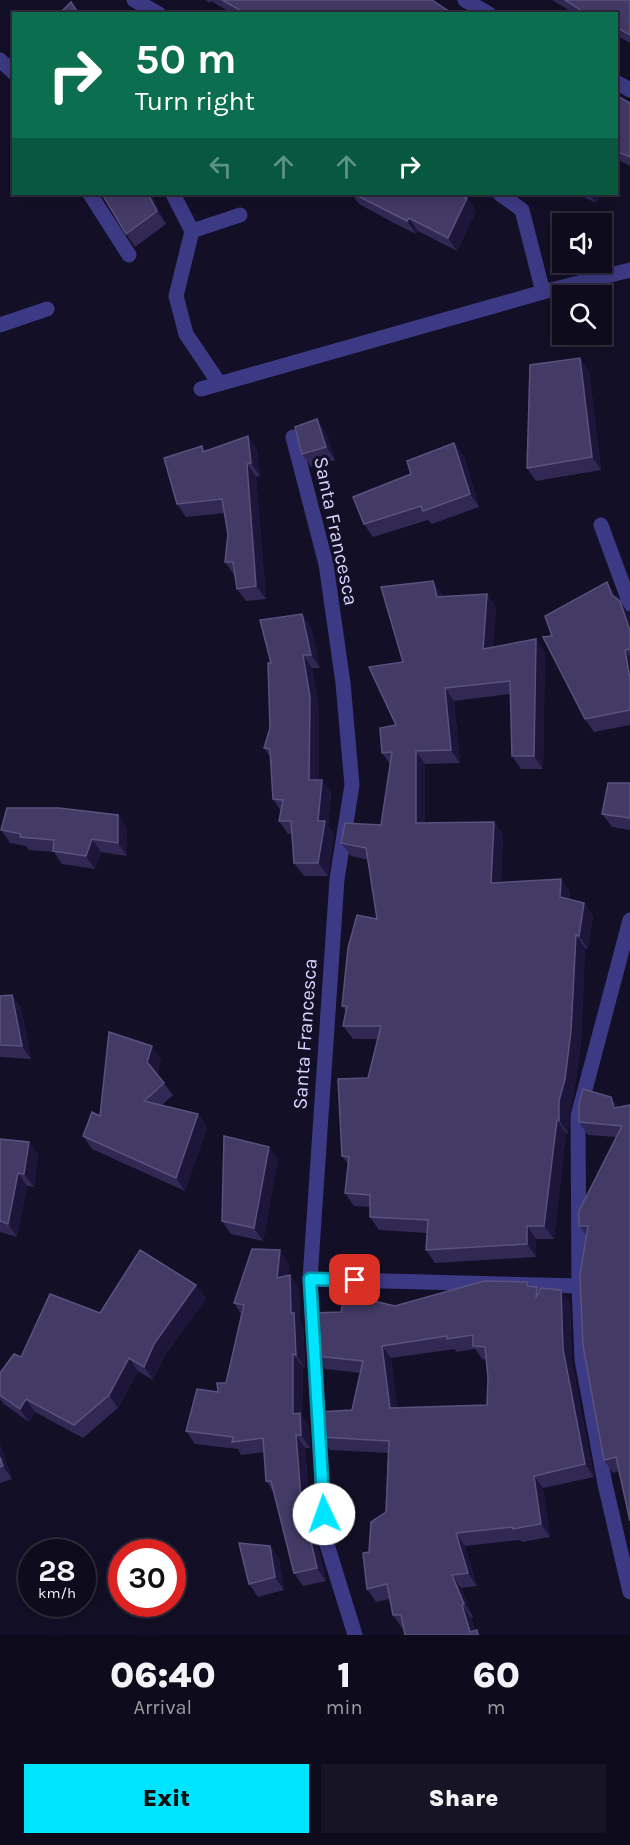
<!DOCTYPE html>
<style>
:root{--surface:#0e0b1c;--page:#171425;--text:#f1f3f6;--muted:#9b9ba3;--line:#2e2b3b;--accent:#00e5ff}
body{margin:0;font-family:Karla,sans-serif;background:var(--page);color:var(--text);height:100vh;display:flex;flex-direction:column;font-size:22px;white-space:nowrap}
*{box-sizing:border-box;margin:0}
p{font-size:20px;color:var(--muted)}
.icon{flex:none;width:33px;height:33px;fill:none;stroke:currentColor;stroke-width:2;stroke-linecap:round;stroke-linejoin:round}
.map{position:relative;height:1635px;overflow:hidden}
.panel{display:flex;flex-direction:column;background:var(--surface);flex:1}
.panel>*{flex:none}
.top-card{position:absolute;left:12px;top:12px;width:606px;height:183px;border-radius:0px;box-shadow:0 3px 15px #0003,0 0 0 2px var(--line);background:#0b6e4f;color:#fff;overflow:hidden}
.buttons{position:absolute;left:552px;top:213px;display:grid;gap:12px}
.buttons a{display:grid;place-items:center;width:60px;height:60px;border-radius:0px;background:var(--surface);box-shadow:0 3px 15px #0003,0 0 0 2px var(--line);font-size:30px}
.speed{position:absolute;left:18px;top:1539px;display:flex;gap:12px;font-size:30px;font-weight:700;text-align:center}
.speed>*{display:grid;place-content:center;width:78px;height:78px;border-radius:50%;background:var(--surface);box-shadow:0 3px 15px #0003,0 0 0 2px var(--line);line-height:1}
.speed small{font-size:15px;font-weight:400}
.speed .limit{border:9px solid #d22;background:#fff;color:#111}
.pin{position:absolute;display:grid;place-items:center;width:51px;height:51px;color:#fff;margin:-26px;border-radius:12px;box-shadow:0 3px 9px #0006}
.me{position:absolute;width:66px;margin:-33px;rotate:357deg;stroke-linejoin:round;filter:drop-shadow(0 0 4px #0008)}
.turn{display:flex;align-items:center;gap:21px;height:126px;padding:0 24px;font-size:27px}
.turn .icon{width:78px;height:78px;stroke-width:2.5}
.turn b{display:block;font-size:42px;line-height:51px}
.lanes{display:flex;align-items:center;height:57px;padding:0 24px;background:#0003;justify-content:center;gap:30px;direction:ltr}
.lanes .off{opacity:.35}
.eta{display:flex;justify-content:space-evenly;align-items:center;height:102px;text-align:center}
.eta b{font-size:36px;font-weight:800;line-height:42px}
.primary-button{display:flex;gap:12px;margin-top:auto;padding:12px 24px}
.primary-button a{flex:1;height:69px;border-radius:0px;background:var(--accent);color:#111;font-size:24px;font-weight:800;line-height:69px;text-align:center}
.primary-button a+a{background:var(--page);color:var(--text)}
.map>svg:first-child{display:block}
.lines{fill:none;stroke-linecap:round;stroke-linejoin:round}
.minor{stroke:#3d3a85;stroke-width:15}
.wall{fill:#312854;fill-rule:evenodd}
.shaded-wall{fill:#1d163a}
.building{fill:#433a66;stroke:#5a527e;stroke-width:1.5;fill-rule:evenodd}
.route-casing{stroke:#0095a6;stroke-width:15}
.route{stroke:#00e5ff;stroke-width:10}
.labels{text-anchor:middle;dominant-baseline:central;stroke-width:6;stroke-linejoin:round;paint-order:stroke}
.street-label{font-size:20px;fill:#d9d4ff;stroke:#130f26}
</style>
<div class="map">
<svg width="630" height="1635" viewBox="0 0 630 1635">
<rect width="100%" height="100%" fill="#130f26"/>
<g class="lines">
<g class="minor">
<polyline points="134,0 159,14"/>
<polyline points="465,0 489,14"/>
<polyline points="0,60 14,73"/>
<polyline points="616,82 630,90"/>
<polyline points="90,194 129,255"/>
<polyline points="173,194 192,231 176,296 186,334 219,383"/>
<polyline points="500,194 522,210 543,292"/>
<polyline points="192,231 240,215"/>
<polyline points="0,325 47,309"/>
<polyline points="201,389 543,292 630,270"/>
<polyline points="293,437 326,564 343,683 352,785 337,879 310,1279 325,1538 355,1635"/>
<polyline points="601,525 630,604"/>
<polyline points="630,920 578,1116 579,1286 582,1360 605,1484 630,1592"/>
<polyline points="310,1279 579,1286"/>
</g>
</g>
<g class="wall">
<polygon points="205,0 432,0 453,14 233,14 211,1 210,3"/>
<polygon points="552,0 630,0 630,43 616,35 616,14 575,14"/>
<polygon points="616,95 630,103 630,166 618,160 616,163"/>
<polygon points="102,194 151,194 166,224 135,247 126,234"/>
<polygon points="346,194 458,194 467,198 476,211 457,251 418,231 416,234 392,222 359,204 354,197"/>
<polygon points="578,194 601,194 596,203"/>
<polygon points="589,371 601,470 536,481 527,468"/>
<polygon points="326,432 335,460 311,467 302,454"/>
<polygon points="202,446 205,451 257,449 260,476 256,477 266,599 246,601 237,589 235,575 234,575 225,562 228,534 225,513 186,517 177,504"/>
<polygon points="464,456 479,507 432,524 428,520 373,537 364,524 411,474"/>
<polygon points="442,594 443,596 487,594 496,607 493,647 545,652 543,769 521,769 512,756 510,694 454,701 460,763 425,764 425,823 494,822 503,835 501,882 561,879 570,892 570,899 584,903 593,916 588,949 585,948 581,1044 574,1092 569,1114 568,1133 566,1133 554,1239 536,1239 536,1257 435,1263 426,1250 427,1233 379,1230 370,1217 370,1207 354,1206 345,1193 348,1164 342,1156 368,1078 378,1039 353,1039 343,1026 346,1011 342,1006 377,919 368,860 351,856 341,843 381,825 390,764 382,753 396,725 403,662"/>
<polygon points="616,595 618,599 629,614 630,617 630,725 594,732 585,719 552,636"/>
<polygon points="302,614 311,627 320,668 312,668 319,710 319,780 331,793 328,826 334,834 328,876 304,876 294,863 292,834 288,834 279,821 281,811 273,799 270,757 264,748"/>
<polygon points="630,783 630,830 612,827 602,814"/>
<polygon points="127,828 127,856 101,852 95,869 62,864 54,852 29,850 26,846 10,843 1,830"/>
<polygon points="12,995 21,1008 31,1059 0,1057 0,996"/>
<polygon points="161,1059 157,1074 173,1095 162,1105 198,1114 207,1127 185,1191 92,1149 83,1136 100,1116"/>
<polygon points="630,1105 619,1471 613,1473 604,1460 586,1235 579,1226 616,1137 588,1135 579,1122"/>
<polygon points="0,1139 29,1142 38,1155 34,1187 27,1186 17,1237 0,1232"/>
<polygon points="278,1159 263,1241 231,1234 222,1221"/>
<polygon points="289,1263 288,1276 290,1275 299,1288 300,1322 303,1326 305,1368 303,1367 302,1416 309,1426 310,1448 305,1448 310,1511 326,1581 303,1586 294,1573 274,1493 266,1481 264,1452 241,1455 238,1449 195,1444 186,1431 218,1392 226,1383 241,1314 234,1303"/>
<path d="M527,1282l3,5h7l2,4 22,-1 9,13 2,59 22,115 -51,11 7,49 -28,5 -2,-2 -55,6 12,40 -16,2 12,29 -2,1 4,13 5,4 -78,-7 -9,-13 -3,-16 -14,3 -9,-13 2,-37 17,-40 2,-59 -58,-3 -9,-13 31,-27 9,-37 -36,-4 -9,-13 25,-44 54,-6zM455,1349l1,3 19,-3 7,10 4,1 2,18 -1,27 -90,3 -6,-50z"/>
<polygon points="206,1298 164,1357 153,1380 138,1371 118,1408 83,1438 35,1412 29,1422 4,1404 0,1399 0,1373 21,1357 100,1313"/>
<polygon points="0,1445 12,1479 0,1483"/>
<polygon points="270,1546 279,1559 284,1590 258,1597 249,1584"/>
</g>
<g class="shaded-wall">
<polygon points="148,194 151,194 166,224 157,211"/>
<polygon points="589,194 601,194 596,203"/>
<polygon points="467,198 476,211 457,251 448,238"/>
<polygon points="409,218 418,231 416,234 407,221"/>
<polygon points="580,358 589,371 601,470 592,457"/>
<polygon points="317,419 326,432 335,460 326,447"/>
<polygon points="248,436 257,449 260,476 251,463"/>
<polygon points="454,443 464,456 479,507 470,494"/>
<polygon points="247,464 256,477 266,599 256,586"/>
<polygon points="433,581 442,594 446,610 437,597"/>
<polygon points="607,582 616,595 621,608 612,595"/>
<polygon points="487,594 496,607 492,662 483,649"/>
<polygon points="620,601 629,614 630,617 630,631"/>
<polygon points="302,614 311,627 320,668 311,655"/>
<polygon points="536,639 545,652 543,769 534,756"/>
<polygon points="625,650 630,657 630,679"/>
<polygon points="303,655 312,668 319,710 319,793 309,780"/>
<polygon points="445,688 454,701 460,763 451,750"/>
<polygon points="416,751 425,764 425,836 416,823"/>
<polygon points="322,780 331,793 328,826 334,834 328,876 318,863 318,821"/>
<polygon points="118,815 127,828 127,856 118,843"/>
<polygon points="494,822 503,835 500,896 491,883"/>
<polygon points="92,839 101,852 95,869 86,856"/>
<polygon points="561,879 570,892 570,910 560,897"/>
<polygon points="584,903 593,916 588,949 579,936"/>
<polygon points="576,935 585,948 581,1044 574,1092 569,1114 568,1133 559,1120 559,1101"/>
<polygon points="12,995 21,1008 31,1059 22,1046"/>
<polygon points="152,1046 161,1059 156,1075 147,1062"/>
<polygon points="611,1097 621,1109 614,1108"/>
<polygon points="198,1114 207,1127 185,1191 176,1178"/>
<polygon points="557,1120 566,1133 554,1239 544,1226"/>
<polygon points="29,1142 38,1155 34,1187 24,1174"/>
<polygon points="269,1147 278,1159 263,1241 254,1228"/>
<polygon points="18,1173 27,1186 17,1237 8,1224"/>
<polygon points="527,1226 536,1239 536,1257 527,1244"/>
<polygon points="280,1250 289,1263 286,1291 277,1278"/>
<polygon points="290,1275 299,1288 300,1322 303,1326 305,1368 296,1355 291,1313"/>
<polygon points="196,1285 206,1298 164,1357 153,1380 144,1367 154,1344"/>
<polygon points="561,1290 570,1303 572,1362 594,1477 585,1464 563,1349"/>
<polygon points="382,1346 391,1358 399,1421 390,1408"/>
<polygon points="293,1354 303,1367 302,1416 309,1426 310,1448 301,1435 293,1414"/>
<polygon points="129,1358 138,1371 118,1408 109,1395"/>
<polygon points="26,1399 35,1412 29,1422 20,1409"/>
<polygon points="296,1435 305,1448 310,1511 326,1581 317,1568 301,1498"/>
<polygon points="0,1445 12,1479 3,1466 0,1457"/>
<polygon points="534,1476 543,1488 550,1537 541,1524"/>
<polygon points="456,1533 465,1546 477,1586 468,1573"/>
<polygon points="270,1546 279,1559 284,1590 275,1577"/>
<polygon points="452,1575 461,1588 473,1617 464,1604"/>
<polygon points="462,1605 471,1618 476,1635 470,1632"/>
</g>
<g class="building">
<polygon points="222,0 432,0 453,14 247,14"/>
<polygon points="565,0 630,0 630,35 616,27 616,14 587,14"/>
<polygon points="71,2 79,14 59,14"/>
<polygon points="616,95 630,103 630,157 616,151"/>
<polygon points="102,194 148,194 157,211 126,234"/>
<polygon points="354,194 458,194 467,198 448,238 409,218 407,221"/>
<polygon points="580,358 592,457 527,468 530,365"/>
<polygon points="317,419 326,447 302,454 295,427"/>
<polygon points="248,436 251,463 247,464 256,586 237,589 233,562 225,562 228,534 222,499 177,504 164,458 202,446 203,452"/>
<polygon points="454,443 470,494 423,511 421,506 364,524 353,497 411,474 407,461"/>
<polygon points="433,581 437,597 487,594 483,649 536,639 534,756 512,756 510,681 445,688 451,750 416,751 416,823 494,822 491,883 561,879 560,897 584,903 579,936 576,935 571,1031 565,1079 559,1101 559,1120 557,1120 544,1226 527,1226 527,1244 426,1250 428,1220 370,1217 370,1195 345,1193 349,1157 342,1156 338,1079 368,1078 381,1026 343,1026 347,1006 342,1006 348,948 357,915 377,919 366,848 341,843 345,823 381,825 392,752 382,753 380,728 396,725 369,667 403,662 381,587"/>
<polygon points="607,582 612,595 620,601 630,631 630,649 625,650 630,679 630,710 585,719 543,637 552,636 545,616"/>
<polygon points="302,614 311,655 303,655 310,697 309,780 322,780 318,821 325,821 318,863 294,863 291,821 279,821 283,800 273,799 270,749 264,748 270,728 268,663 271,663 260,620"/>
<polygon points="608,783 630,783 630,818 602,814"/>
<polygon points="7,808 59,808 118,815 118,843 92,839 86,856 53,851 54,840 20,837 21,834 1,830"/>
<polygon points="12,995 22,1046 0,1045 0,996"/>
<polygon points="109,1032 152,1046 147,1062 164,1083 144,1101 198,1114 176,1178 83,1136 92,1112 100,1116"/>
<polygon points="583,1089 611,1097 614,1108 630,1105 630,1521 616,1457 604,1460 583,1346 580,1275 588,1226 579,1226 579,1211 622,1126 579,1122 579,1104"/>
<polygon points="224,1136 269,1147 254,1228 222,1221"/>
<polygon points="0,1139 29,1142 24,1174 18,1173 8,1224 0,1221"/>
<polygon points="252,1249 280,1250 277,1278 290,1275 291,1313 294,1313 296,1355 293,1354 293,1414 300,1413 301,1435 296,1435 301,1498 317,1568 294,1573 271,1481 266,1481 263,1438 232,1442 233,1437 186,1431 197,1389 218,1392 217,1383 226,1383 244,1305 234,1303"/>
<polygon points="140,1250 196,1285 154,1344 144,1367 129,1358 109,1395 74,1425 26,1399 20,1409 0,1395 0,1373 14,1354 21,1357 50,1294 100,1313"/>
<path d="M484,1281l43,1v4l10,1 -1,11 5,-10 20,2 2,59 22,115 -51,12 7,48 -28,5 -1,-2 -56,6 12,40 -16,2 12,29 -2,1 8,27 7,-2 1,5h-73l-4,-20h-8l-6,-31 -20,5 -4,-36 6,-1 2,-30 15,-10 3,-71 -68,-4 -2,-25 33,-2 11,-49 -47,-5 -3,-43 28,-1 3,-18 51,12zM473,1335v11l12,1 3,31 -1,27 -97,3 -8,-62 65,-10v3z"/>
<polygon points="0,1457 3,1466 0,1467"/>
<polygon points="239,1543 270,1546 275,1577 249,1584"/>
</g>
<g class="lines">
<g class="route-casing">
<polyline id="route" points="324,1514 310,1279 355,1280"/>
</g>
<use href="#route" class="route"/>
</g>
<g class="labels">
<g class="street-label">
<text transform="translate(336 531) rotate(78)">Santa Francesca</text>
<text transform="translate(305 1034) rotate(-86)">Santa Francesca</text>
</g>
</g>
</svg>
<div class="buttons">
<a><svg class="icon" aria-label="sound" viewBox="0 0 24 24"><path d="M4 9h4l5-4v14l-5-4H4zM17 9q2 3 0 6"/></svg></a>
<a><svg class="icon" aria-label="search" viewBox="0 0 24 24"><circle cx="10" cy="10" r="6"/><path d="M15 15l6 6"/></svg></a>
</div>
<div class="speed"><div>28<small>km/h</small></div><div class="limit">30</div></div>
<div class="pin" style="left:355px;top:1280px;background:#d93025"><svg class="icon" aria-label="arrive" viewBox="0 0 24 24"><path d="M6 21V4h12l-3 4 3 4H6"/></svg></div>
<svg class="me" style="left:324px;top:1514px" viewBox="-20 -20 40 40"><circle r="19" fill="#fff"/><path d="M0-13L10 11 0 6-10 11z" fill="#00e5ff"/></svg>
<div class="top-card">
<div class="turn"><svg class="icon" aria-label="right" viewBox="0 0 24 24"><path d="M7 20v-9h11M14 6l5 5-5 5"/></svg><div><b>50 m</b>Turn right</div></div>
<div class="lanes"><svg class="icon off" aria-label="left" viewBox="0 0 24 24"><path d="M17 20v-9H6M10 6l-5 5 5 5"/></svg><svg class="icon off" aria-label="ahead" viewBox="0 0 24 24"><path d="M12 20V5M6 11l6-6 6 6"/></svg><svg class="icon off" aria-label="ahead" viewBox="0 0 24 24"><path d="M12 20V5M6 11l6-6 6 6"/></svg><svg class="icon" aria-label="right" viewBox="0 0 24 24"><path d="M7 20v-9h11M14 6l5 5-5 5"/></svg></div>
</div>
</div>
<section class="panel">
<div class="eta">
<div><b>06:40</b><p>Arrival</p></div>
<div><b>1</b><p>min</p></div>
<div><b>60</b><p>m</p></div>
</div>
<div class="primary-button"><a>Exit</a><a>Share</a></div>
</section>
